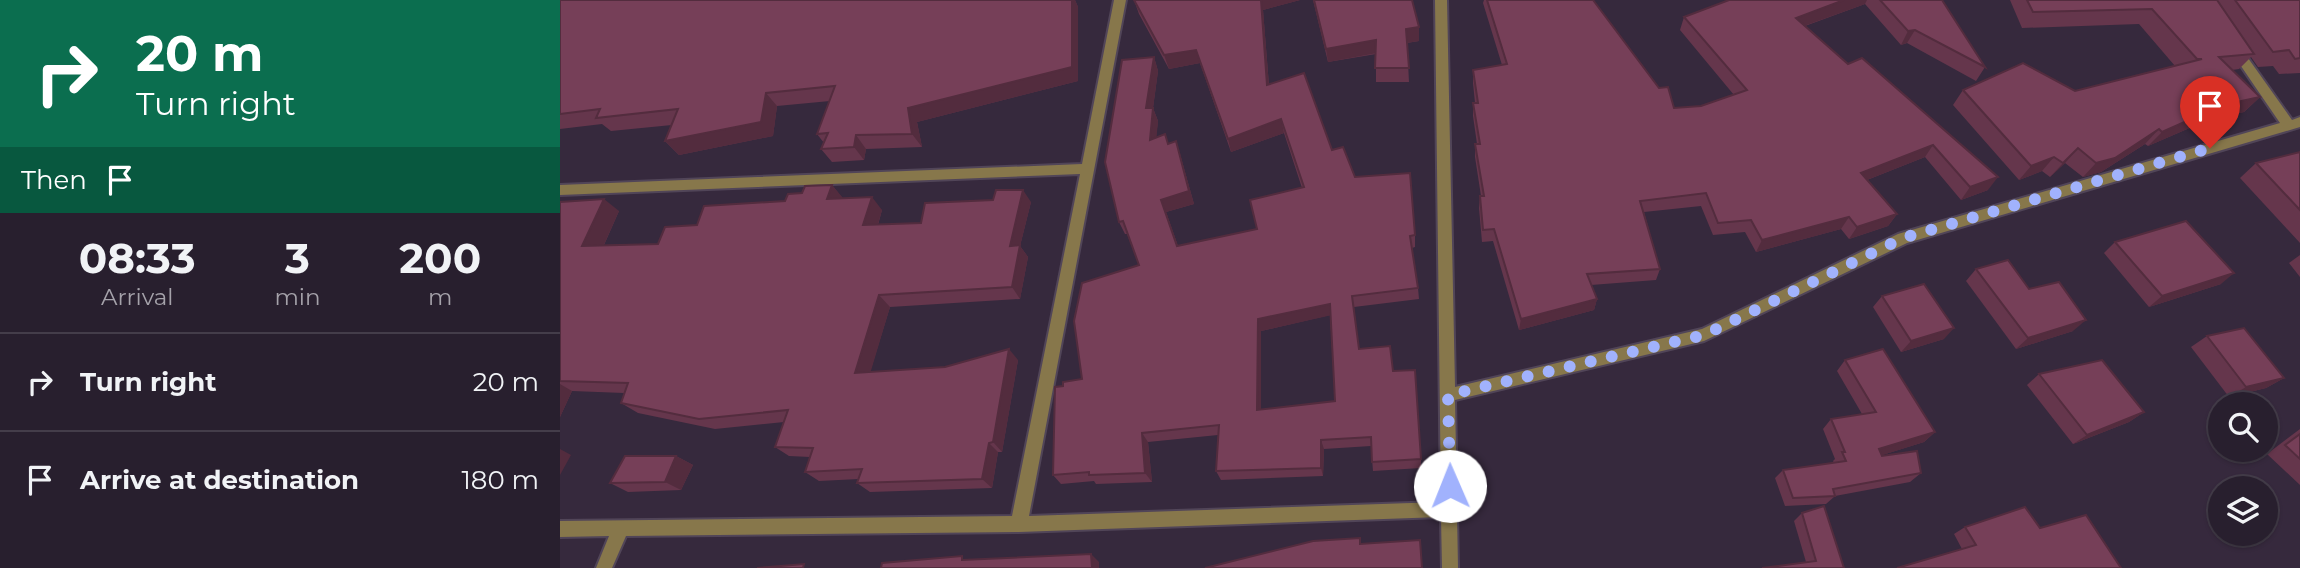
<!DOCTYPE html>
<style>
:root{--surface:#281f2e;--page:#342c3a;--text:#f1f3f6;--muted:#a5a2aa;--line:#443d4a}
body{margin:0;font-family:Montserrat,sans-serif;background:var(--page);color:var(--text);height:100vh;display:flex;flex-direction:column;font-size:26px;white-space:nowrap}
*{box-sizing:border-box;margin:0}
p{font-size:23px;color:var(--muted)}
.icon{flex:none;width:38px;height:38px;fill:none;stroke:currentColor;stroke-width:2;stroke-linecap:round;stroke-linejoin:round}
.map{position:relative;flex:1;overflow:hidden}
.sheet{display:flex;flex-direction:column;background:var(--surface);width:560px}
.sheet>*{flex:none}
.hud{background:#0b6e4f;color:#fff;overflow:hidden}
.controls{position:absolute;left:1648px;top:392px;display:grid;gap:14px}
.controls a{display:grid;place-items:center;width:70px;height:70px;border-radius:50%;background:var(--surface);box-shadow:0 2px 5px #0004,0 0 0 2px var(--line);font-size:35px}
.pin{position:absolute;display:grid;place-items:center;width:60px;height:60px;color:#fff;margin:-72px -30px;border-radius:50% 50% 50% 0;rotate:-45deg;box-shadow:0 0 7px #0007}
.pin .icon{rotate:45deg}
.me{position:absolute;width:77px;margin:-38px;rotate:359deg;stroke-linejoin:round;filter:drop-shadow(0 0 5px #0008)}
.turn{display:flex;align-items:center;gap:24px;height:147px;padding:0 21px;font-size:32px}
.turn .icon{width:91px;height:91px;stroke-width:2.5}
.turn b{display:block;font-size:49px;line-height:60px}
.then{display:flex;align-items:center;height:66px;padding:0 21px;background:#0003;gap:14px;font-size:26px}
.eta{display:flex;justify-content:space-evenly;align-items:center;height:119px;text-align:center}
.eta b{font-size:42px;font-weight:700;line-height:49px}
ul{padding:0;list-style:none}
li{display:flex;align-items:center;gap:21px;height:98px;padding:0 21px;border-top:2px solid var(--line)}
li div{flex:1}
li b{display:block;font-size:26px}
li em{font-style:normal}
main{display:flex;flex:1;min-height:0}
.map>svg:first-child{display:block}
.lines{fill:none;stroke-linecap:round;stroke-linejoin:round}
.minor-casing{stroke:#514558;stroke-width:4}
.minor{fill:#87774b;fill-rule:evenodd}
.wall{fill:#65364c;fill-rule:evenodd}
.shaded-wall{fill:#532c3e}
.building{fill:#763f58;stroke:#532c3e;stroke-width:2;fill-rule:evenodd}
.route{stroke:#a1b2fd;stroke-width:12;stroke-dasharray:0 21.6}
</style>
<main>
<section class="sheet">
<div class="hud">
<div class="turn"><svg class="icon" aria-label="right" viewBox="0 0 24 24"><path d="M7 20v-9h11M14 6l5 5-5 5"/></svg><div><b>20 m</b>Turn right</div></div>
<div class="then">Then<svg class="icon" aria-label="arrive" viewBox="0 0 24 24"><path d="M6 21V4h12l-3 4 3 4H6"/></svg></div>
</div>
<div class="eta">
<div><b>08:33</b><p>Arrival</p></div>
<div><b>3</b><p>min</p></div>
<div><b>200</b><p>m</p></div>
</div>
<ul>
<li><svg class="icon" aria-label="right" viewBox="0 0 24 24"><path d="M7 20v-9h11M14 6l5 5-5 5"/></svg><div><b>Turn right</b></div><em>20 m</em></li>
<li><svg class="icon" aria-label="arrive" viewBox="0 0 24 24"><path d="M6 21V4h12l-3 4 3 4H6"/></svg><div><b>Arrive at destination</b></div><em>180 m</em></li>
</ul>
</section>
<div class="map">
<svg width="1740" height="568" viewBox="0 0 1740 568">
<rect width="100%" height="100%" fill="#36293d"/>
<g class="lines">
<g class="minor-casing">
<polygon id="minor" points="554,0 566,0 469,516 881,502 875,0 887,0 895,387 1142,329 1338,234 1720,123 1670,50 1670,44 1678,44 1732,120 1740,117 1740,127 1347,243 1144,341 895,400 897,504 899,509 897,513 898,568 882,568 881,517 459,532 66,536 52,568 36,568 49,536 0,537 0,521 452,516 520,174 0,195 0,185 522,164"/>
</g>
<use href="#minor" class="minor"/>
</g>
<g class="wall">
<polygon points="0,0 515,0 518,7 518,81 357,122 362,147 306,149 304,160 272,162 261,149 264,143 257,134 270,101 217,106 213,136 119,155 105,141 112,125 51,131 42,124 0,129"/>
<path d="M574,0h166l-37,10 6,75 63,65 23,27 60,58v12l-3,1 6,40 1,11 -65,8 5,42 34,22 28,88v9l-48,3 -2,-25 -47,3 -1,27 -102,4 -5,-9 2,-36 -70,7 4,40 -56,2 -2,-3 -33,3 -8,-9 10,-89 19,-7 57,-114 -12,-31h-2l-6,-12 35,-165 4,14 -5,37 5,13 -2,16 12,7 12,10 14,50 -28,8 12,34 79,-17 45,-41 -18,-55 -53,19 -31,-89 -31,6 -30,-55zM770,315l5,86 -74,9v-79z"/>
<polygon points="753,0 852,0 859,27 859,41 847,43 849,82 816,82 816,54 768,62"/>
<polygon points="924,0 1033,0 1114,108 1141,106 1174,95 1120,30 1124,17 1169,0 1382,0 1425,67 1416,81 1347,43 1341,45 1305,4 1245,26 1428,190 1401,200 1365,157 1307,180 1337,214 1328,226 1289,239 1281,229 1196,252 1185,232 1153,235 1141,206 1084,212 1100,269 1096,280 1031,285 1037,299 1034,310 959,330 933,241 922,242 919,208 920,196 921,196 915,157 915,144 917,144 913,116 913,103 915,103 913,83 913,70 942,65 923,3"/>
<polygon points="1450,0 1740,0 1740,73 1719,74 1713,66 1698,67 1691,57 1679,69 1672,70 1700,97 1684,112 1648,120 1588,146 1585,144 1541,172 1523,177 1505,163 1490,177 1482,171 1459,180 1393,105 1403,90 1515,91 1615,66 1579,24 1462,28"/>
<polygon points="1740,152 1740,243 1680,178 1696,163"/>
<polygon points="272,185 283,199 322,210 318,225 361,223 471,202 460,246 468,257 460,299 330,307 310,372 385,367 458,360 442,452 438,452 432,488 310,492 297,483 299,479 259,481 245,472 250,457 229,456 215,447 224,422 155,429 78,413 61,403 64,393 12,391 0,417 0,202 59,211 44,245 98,244 137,225 225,201 242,193"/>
<polygon points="1555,242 1661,284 1589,307 1544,253"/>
<polygon points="1740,255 1740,277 1729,263"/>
<polygon points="1416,269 1469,289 1513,331 1456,349 1406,281"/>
<polygon points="1322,296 1384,339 1341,352 1313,307"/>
<polygon points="1647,336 1724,378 1706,388 1669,397 1631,347"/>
<polygon points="1285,360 1375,432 1364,442 1322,455 1361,473 1350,482 1275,496 1266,504 1225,506 1215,478 1223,470 1274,463 1273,461 1275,459 1263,429 1271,419 1302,414 1277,371"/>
<polygon points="1479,374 1584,412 1569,422 1513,444 1467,385"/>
<polygon points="1740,429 1740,485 1707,454"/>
<polygon points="116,456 133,465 121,490 68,492 50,483"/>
<polygon points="1242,513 1284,568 1246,562 1234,521"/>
<polygon points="1405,527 1480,528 1402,549 1394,534"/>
</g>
<g class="shaded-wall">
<polygon points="512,0 515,0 518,7 518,81 357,122 362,147 352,134 348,108"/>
<polygon points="701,0 740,0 703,10 710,99 707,85"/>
<polygon points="1284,0 1307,0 1305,4 1230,31 1236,18"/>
<polygon points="859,27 859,41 846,43 846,29"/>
<polygon points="1355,30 1347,43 1341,45 1348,31"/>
<polygon points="816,40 817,53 768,62 766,49"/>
<polygon points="636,50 640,63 609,69 604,55"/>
<polygon points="594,57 598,71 593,108 598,121 595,153 590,140 586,108"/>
<polygon points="206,93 217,106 213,136 119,155 105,141"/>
<polygon points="1700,97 1684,112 1648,120 1588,146 1602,132 1663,105"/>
<polygon points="721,119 724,133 671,152 668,139"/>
<polygon points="1599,129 1585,144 1541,172 1523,177 1536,163"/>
<polygon points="296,135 306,149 304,160 294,147"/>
<polygon points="616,141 634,204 606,212 622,258 601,200"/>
<polygon points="1373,145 1365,157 1294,185 1301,173"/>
<polygon points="1518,148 1505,163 1490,177 1503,163"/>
<polygon points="1494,157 1482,171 1459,180 1471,166"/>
<polygon points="1438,177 1428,190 1401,200 1410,187"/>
<polygon points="272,185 283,198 278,212 267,199"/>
<polygon points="463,190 471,202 460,246 468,257 460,299 452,287 450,246"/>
<polygon points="312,197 322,210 314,238 303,225"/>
<polygon points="44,199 59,211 38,258 22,246"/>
<polygon points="1337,214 1328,226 1289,239 1297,227"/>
<polygon points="1289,217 1281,229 1196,252 1202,240"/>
<polygon points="1674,273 1661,284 1589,307 1602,296"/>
<polygon points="319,295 330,307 307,384 295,373"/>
<polygon points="1037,299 1034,310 959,330 961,319"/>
<polygon points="770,304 772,315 701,331 701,420 697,410 698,319"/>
<polygon points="1526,320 1513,331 1456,349 1468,338"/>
<polygon points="1394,328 1384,339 1341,352 1351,341"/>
<polygon points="449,349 458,360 442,452 433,442"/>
<polygon points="1724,378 1706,388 1669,397 1686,387"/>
<polygon points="0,384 12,391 0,417"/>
<polygon points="1584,412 1569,422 1513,444 1527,435"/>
<polygon points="1375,432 1364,442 1310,459 1319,449"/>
<polygon points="582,433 588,442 592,482 585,473"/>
<polygon points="761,440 764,449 763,476 761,468"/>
<polygon points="429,443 438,452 432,488 422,479"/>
<polygon points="0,449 11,455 0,475"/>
<polygon points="116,456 133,465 121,490 105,482"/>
<polygon points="531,554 539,562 539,568 532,568"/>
</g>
<g class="building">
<polygon points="0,0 512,0 512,67 348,108 352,134 296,135 294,147 261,149 268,133 257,134 275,86 206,93 201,122 105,141 118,109 36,118 40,109 0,114"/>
<path d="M574,0h127l6,85 37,-12 28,77 11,-3 12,30 55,-4 5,62 -5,1 8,52 -66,8 7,53 31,-3 3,25 22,-1 6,89 -49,3 -1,-25 -50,3v28l-105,3 3,-46 -77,8 3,40 -56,2v-3l-36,3 2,-88 8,-1v-4l19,-3 -8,-58 8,-38 57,-18 -16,-44 -4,1 -14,-60 17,-102 32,-3 -8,51h7l-3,32 15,-6 3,10 8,-3 13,50 -28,9 16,46 80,-17 -7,-29 54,-13 -23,-68 -53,20 -32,-89 -32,5zM770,304l5,97 -78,9 1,-91z"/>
<polygon points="754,0 852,0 859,27 846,29 849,68 815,68 816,40 766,49"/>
<polygon points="927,0 1033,0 1099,88 1108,87 1114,108 1141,106 1187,90 1124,17 1169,0 1284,0 1236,18 1288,64 1302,58 1438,177 1410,187 1373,145 1301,173 1337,214 1297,227 1289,217 1202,240 1191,220 1158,223 1146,193 1080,201 1100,269 1027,274 1037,299 961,319 934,229 923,230 920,196 924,196 915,144 920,144 913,103 918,103 913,70 947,64"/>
<polygon points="1320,0 1382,0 1425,67 1355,30 1348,31"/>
<polygon points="1467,0 1657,0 1694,54 1659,57 1700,97 1663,105 1602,132 1599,129 1555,158 1536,163 1518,148 1503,163 1494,157 1471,166 1403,90 1463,63 1515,91 1642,59 1637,59 1592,9 1473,12"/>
<polygon points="1675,0 1740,0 1740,58 1735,59 1729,50 1713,52"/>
<polygon points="1740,152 1740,210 1696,163"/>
<polygon points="272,185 267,199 312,197 303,225 361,223 365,203 433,200 436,190 463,190 450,246 460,245 452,287 319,295 295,373 385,367 449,349 433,442 429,443 422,479 297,483 302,469 245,472 253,448 215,447 228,410 139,419 61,403 68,383 0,381 0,202 44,199 22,246 98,244 105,227 137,225 144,206 225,201 228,194 242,193 245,186"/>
<polygon points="1626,221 1674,273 1602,296 1555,242"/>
<polygon points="1448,260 1469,289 1499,282 1526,320 1468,338 1416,269"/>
<polygon points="1364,284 1394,328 1351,341 1322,296"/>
<polygon points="1684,328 1724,378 1686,387 1647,336"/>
<polygon points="1323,349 1375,432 1319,449 1322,456 1357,451 1361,473 1273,489 1275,496 1233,498 1223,470 1286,461 1282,452 1285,452 1271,419 1316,412 1285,360"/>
<polygon points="1542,360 1584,412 1527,435 1479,374"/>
<polygon points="1740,434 1740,459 1725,445"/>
<polygon points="65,456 116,456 105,482 50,483"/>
<polygon points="1264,506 1284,568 1202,568 1256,561 1242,513"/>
<polygon points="1465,507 1480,528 1526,515 1561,568 1337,568 1416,545 1405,527"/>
<polygon points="800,538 800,544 860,540 862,568 645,568 753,541"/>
<polygon points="531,554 532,568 321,568 322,563 402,556 402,560"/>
<polygon points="244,564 243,568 197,568"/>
</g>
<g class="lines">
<polyline class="route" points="890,486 888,395 1144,335 1343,238 1650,148"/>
</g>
</svg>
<div class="controls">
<a><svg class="icon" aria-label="search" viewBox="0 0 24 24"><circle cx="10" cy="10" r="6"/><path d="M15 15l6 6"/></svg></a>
<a><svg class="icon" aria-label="layers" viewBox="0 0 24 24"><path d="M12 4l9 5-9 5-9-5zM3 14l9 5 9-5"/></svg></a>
</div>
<div class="pin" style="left:1650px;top:148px;background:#d93025"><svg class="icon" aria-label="arrive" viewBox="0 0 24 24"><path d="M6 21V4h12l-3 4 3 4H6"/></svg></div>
<svg class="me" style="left:890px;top:486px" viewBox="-20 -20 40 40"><circle r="19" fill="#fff"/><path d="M0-13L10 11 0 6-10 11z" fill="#a1b2fd"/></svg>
</div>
</main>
